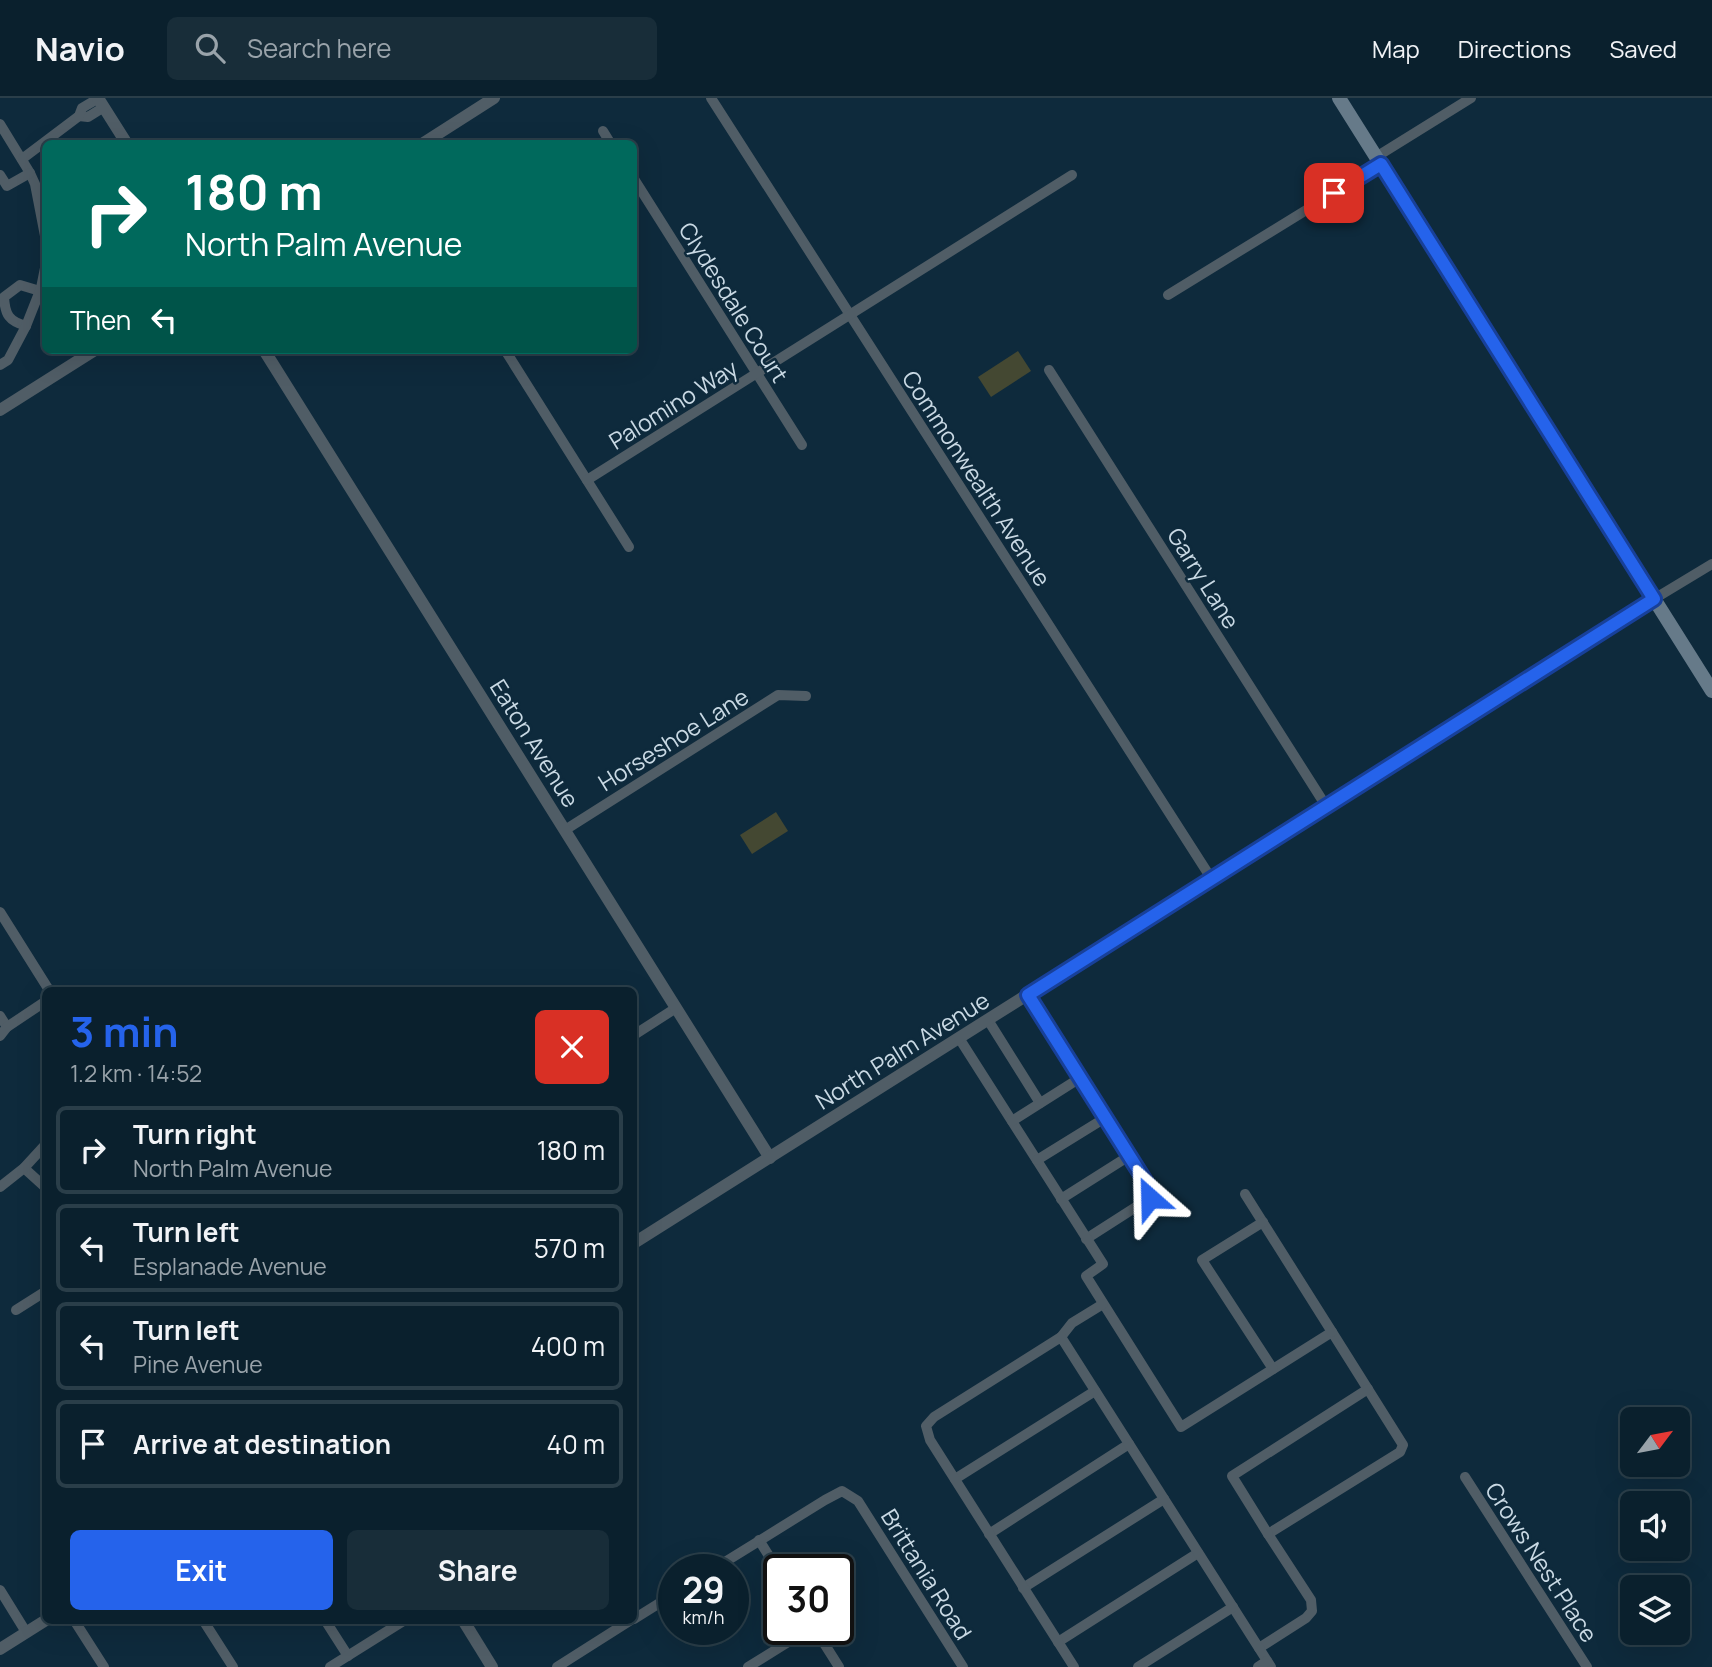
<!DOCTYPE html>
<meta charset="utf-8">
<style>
:root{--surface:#0a202d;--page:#182d39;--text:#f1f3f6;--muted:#99a3aa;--line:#2a3e49;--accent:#2563eb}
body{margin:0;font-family:Manrope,sans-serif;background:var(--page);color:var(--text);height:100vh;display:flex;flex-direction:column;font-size:26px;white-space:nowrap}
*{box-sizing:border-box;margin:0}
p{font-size:23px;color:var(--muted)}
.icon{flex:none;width:38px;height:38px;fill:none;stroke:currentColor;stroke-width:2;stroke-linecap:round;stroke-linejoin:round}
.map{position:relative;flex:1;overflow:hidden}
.details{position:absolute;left:42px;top:889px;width:595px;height:637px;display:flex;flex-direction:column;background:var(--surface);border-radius:10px;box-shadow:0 7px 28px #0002,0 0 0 2px var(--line)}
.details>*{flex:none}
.banner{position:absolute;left:42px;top:42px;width:595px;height:214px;border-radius:10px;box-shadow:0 7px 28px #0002,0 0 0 2px var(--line);background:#00695c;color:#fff;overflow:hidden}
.needle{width:46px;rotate:58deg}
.tools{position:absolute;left:1620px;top:1309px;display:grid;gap:14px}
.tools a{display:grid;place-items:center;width:70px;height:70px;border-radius:10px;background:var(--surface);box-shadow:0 7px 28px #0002,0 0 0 2px var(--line);font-size:35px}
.speed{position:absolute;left:658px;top:1456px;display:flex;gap:14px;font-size:35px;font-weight:700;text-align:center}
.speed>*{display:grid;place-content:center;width:91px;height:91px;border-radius:50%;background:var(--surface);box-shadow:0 7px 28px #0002,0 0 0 2px var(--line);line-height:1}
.speed small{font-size:18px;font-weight:400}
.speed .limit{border:4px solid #111;border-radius:10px;background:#fff;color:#111}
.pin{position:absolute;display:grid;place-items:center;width:60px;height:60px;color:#fff;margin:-30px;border-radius:14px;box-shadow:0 4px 10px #0006}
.me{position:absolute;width:77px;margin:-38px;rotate:335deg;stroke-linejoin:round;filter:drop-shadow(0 0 5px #0008)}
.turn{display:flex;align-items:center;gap:24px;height:147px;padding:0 28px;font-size:32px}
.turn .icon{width:91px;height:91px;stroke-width:2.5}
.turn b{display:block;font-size:49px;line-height:60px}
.then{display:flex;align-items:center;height:66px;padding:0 28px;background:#0003;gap:14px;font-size:26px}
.round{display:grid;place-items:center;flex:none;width:74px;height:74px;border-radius:10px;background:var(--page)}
.summary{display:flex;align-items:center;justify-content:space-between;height:119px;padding:0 28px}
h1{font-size:42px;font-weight:700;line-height:52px;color:var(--accent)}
.cta{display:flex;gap:14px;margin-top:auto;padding:14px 28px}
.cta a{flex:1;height:80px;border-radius:10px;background:var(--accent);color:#fff;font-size:28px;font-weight:700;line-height:80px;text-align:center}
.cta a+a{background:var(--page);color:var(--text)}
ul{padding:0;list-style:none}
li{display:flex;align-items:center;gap:21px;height:88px;margin:0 14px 10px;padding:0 14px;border:4px solid var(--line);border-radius:10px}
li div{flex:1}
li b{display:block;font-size:26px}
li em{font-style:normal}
header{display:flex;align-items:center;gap:42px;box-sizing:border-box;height:98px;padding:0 35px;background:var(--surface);border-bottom:2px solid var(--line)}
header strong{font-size:33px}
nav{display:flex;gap:38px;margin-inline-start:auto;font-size:24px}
.search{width:490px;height:63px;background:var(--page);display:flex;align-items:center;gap:18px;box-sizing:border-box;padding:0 24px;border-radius:10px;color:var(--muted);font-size:26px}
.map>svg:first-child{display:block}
.green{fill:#444832}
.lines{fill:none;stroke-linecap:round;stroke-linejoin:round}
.minor{stroke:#505d66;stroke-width:10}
.tertiary{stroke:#505d66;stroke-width:12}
.secondary{stroke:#667a89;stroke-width:14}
.route-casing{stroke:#184099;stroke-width:18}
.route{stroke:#2563eb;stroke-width:12}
.labels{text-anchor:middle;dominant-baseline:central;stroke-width:5;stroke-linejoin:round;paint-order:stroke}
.street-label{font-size:23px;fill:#c9d9e4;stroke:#0e2a3c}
</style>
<header>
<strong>Navio</strong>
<div class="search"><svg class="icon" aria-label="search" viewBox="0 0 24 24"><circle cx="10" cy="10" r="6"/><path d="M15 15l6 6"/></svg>Search here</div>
<nav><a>Map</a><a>Directions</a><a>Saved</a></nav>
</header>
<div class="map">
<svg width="1712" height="1569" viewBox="0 0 1712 1569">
<rect width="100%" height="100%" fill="#0e2a3c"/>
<g class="green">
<polygon points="1018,253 1031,273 991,299 978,279"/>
<polygon points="776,714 788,733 752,756 740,737"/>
</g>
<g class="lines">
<g class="minor">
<polyline points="711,0 1211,780"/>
<polyline points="79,18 88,19 104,9"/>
<polyline points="0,26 30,75 35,86 46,143"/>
<polyline points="603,33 611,46"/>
<polyline points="1376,59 1471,0"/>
<polyline points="22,61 79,18 82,10 99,0"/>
<polyline points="0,77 7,88 30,75"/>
<polyline points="634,81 802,347"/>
<polyline points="1168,197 1381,66"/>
<path d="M26,228c-17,-5 -21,-11 -22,-29l16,-12 20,6"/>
<polyline points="505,252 629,449"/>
<polyline points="0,267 8,262 26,228 41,190 45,170 46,151"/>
<polyline points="1049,272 1326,708"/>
<polyline points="587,382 1072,77"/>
<polyline points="1654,501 1712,466"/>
<polyline points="565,732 778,597 806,598"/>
<polyline points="0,814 49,892"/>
<polyline points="1028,897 1152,1094 1150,1100 1086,1141"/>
<polyline points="0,918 7,929"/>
<polyline points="988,922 1040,1005"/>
<polyline points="634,937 676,910"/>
<polyline points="0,938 7,929 46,903"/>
<polyline points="959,940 1103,1166 1086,1178 1181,1329 1332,1234 1403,1347 1400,1354 1268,1436 1311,1502 1312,1513 1306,1520 1259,1550"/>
<polyline points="1012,1023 1080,980"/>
<polyline points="1037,1062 1105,1020"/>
<polyline points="24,1070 46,1090"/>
<polyline points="0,1089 24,1070 46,1046"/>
<polyline points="1245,1096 1332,1234"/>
<polyline points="1061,1101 1129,1058"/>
<polyline points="1263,1124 1202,1162 1273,1271"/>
<polyline points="16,1212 46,1193"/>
<polyline points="1061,1239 1072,1225 1103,1206"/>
<polyline points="1465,1379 1587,1569"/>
<polyline points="955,1381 1095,1293"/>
<polyline points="989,1436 1129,1346"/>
<polyline points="1268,1436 1232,1378 1368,1291"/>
<polyline points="759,1442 779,1474"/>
<polyline points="712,1472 825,1402 842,1393 858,1403 963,1569"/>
<polyline points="1023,1490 1164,1401"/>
<polyline points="0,1492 26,1534"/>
<polyline points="634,1521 674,1496"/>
<polyline points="74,1522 104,1569"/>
<polyline points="203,1522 233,1569"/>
<polyline points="325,1522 348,1558"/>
<polyline points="815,1531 839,1569"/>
<polyline points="1058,1544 1198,1455"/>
<polyline points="330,1569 405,1522"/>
<polyline points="557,1569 631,1522"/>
<polyline points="748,1569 809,1531"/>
<polyline points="1074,1569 930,1342 926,1328 934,1319 1061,1239 1271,1569"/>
<polyline points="1138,1569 1233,1509"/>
<polyline points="1258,1569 1267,1563"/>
</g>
<g class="tertiary">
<polyline points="98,0 127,46"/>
<polyline points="422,46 494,0"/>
<polyline points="264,252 770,1060"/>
<polyline points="0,312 95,252"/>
<polyline points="634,1145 1654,501"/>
<polyline points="463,1522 492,1569"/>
<polyline points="0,1551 46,1522"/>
</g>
<polyline class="secondary" points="1339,0 1712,593"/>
</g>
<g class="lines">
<g class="route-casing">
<polyline id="route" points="1150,1100 1152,1094 1028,897 1654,501 1381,66 1334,95"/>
</g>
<use href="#route" class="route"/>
</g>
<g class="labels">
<g class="street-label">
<text transform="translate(734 204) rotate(58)">Clydesdale Court</text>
<text transform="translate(673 306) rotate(-32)">Palomino Way</text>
<text transform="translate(977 380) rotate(57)">Commonwealth Avenue</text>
<text transform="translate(1204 480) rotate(58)">Garry Lane</text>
<text transform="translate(673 641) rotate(-32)">Horseshoe Lane</text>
<text transform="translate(535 645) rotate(58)">Eaton Avenue</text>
<text transform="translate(902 952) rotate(-32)">North Palm Avenue</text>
<text transform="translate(1542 1464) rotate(57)">Crows Nest Place</text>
<text transform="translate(927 1476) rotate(58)">Brittania Road</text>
</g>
</g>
</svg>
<div class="tools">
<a><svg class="needle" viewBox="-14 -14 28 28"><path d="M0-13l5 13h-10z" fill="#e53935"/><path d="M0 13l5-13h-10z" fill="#99a3aa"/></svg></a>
<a><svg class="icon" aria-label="sound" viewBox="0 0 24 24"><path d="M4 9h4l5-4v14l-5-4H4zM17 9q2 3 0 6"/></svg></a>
<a><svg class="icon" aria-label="layers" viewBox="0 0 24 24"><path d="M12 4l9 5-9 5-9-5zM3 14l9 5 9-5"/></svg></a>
</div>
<div class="speed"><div>29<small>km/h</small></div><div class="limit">30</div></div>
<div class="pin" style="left:1334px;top:95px;background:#d93025"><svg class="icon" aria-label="arrive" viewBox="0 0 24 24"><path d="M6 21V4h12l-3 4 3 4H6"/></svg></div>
<svg class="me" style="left:1150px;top:1100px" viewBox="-20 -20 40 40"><path d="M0-17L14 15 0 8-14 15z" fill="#2563eb" stroke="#fff" stroke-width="4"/></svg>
<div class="banner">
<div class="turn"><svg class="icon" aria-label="right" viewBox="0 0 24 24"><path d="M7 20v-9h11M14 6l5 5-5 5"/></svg><div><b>180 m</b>North Palm Avenue</div></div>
<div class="then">Then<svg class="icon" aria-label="left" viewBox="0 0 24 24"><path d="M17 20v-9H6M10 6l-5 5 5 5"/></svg></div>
</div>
<section class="details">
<div class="summary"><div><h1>3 min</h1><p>1.2 km · 14:52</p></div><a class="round" style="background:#d93025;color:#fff"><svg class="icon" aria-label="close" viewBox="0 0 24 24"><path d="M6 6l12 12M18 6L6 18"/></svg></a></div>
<ul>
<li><svg class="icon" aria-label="right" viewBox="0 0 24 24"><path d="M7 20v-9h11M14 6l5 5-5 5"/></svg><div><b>Turn right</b><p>North Palm Avenue</p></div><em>180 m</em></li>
<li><svg class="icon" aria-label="left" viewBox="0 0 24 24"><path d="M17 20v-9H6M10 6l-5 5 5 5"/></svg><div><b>Turn left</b><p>Esplanade Avenue</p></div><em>570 m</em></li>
<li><svg class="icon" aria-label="left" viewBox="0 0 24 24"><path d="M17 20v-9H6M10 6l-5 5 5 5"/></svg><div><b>Turn left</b><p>Pine Avenue</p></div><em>400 m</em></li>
<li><svg class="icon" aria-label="arrive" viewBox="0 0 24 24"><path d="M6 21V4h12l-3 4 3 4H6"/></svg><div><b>Arrive at destination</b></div><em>40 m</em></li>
</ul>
<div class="cta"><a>Exit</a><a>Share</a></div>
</section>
</div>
